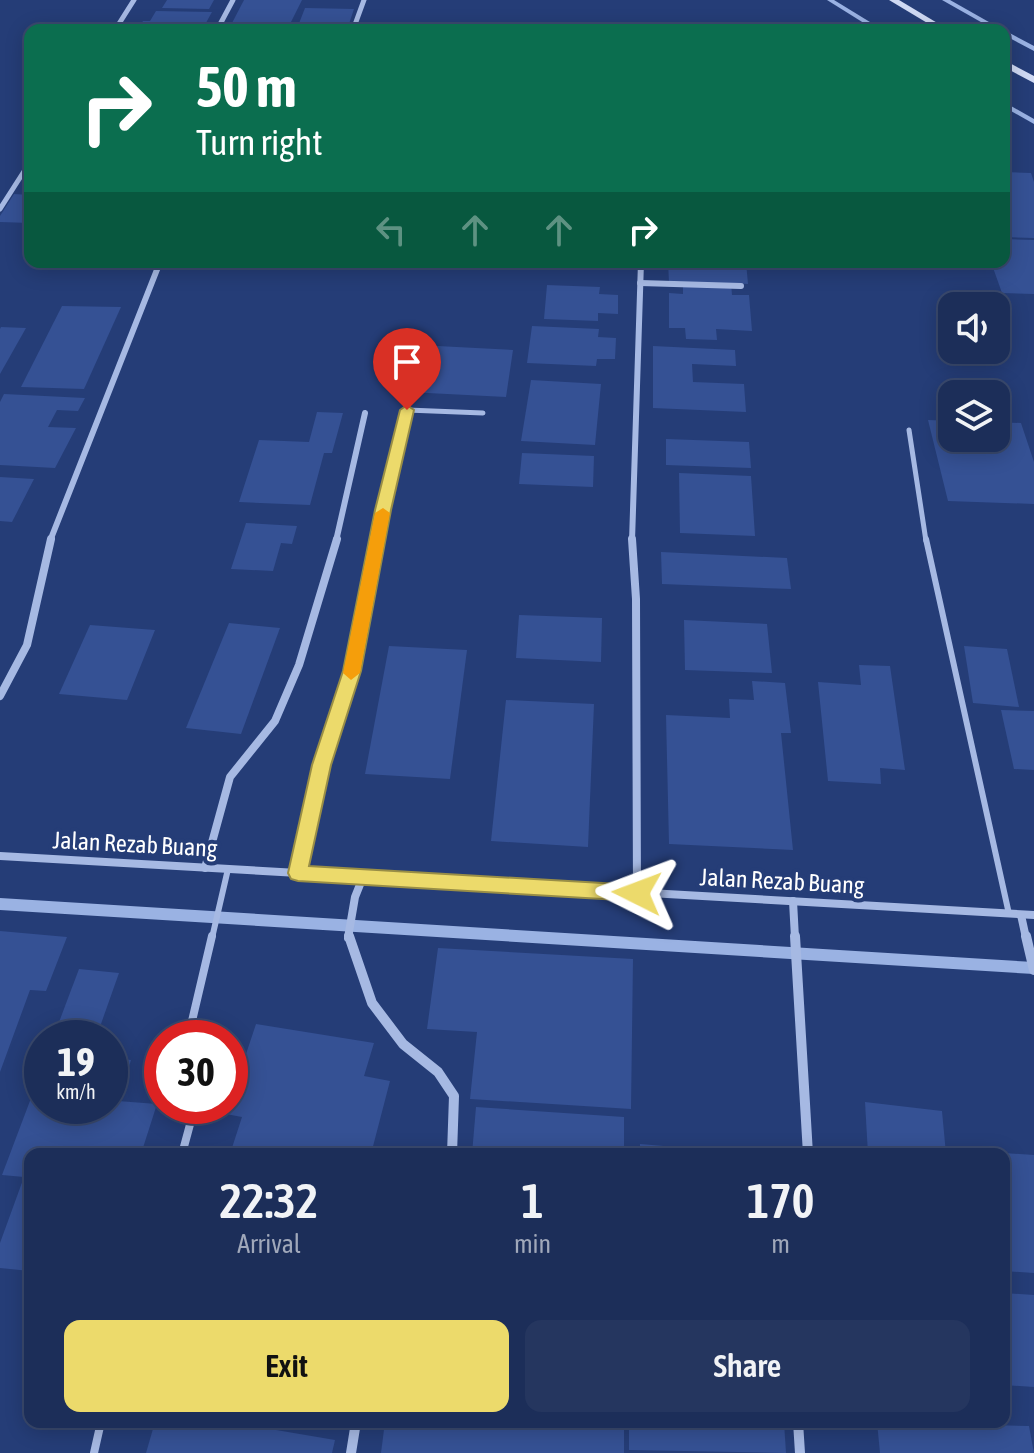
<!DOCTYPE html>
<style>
:root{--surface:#1c2e59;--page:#25365f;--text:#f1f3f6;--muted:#a0a8ba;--line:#3a4a6f;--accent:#ecda6b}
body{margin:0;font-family:"Asap Condensed",sans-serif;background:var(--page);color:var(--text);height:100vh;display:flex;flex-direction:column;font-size:30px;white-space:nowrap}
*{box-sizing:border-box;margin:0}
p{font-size:26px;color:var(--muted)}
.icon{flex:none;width:44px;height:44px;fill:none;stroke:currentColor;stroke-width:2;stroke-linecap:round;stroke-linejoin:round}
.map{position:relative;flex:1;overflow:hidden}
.side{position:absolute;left:24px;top:1148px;width:986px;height:280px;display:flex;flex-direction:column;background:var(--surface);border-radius:16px;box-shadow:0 4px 20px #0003,0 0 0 2px var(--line)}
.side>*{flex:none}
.top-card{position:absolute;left:24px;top:24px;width:986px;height:244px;border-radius:16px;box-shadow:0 4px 20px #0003,0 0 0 2px var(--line);background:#0b6e4f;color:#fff;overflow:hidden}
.fabs{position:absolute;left:938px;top:292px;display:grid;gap:16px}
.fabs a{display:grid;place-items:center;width:72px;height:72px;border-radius:16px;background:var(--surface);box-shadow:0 4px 20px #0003,0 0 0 2px var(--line);font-size:40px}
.speed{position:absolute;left:24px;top:1020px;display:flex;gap:16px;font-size:40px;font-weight:700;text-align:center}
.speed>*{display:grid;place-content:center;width:104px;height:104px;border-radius:50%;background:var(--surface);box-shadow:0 4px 20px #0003,0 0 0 2px var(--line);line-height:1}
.speed small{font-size:20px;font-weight:400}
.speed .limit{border:12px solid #d22;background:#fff;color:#111}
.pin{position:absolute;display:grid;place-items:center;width:68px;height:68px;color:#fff;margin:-82px -34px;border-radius:50% 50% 50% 0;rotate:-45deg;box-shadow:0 0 8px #0007}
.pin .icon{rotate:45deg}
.me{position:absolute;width:88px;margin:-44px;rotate:273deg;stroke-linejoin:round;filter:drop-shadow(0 0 6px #0008)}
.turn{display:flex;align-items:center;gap:28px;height:168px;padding:0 40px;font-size:36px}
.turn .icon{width:104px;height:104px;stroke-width:2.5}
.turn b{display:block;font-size:56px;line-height:68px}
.lanes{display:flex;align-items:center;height:76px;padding:0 40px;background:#0003;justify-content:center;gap:40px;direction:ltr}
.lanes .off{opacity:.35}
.eta{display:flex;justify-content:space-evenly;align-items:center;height:136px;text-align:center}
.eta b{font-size:48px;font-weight:600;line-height:56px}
.button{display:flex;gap:16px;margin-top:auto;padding:16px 40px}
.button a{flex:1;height:92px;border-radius:16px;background:var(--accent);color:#111;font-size:32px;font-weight:600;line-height:92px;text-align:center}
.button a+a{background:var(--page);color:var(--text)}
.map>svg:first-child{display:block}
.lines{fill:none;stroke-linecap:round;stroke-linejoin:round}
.stream{fill:#9ab2e3;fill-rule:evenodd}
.building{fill:#355194}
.service-far2{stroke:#a6b9e3;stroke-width:5}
.service-far1{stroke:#a6b9e3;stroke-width:6}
.service{stroke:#a6b9e3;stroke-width:8}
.minor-far3{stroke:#a6b9e3;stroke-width:5}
.minor-far2{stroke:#a6b9e3;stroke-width:6}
.minor-far1{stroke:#a6b9e3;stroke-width:8}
.minor{stroke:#a6b9e3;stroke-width:10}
.secondary{fill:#cfd9f3;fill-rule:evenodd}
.route{fill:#ecda6b;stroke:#998e46;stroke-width:2}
.slow{fill:#f59e0b}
.labels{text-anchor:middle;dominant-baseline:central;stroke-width:8;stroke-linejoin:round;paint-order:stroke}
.street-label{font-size:24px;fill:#fff;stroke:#253d77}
</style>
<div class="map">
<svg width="1034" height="1453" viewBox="0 0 1034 1453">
<rect width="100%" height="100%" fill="#253d77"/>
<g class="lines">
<g class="stream">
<polygon points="827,0 834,0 883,30 875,30"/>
<polygon points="942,0 950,0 1003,30 995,30"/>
<polygon points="1004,30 1034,46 1034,51 1004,35"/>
<polygon points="1004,102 1034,119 1034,124 1004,107"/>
<polygon points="0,898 1034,962 1034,974 0,910"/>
</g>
</g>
<g class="building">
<polygon points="167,0 214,0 209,9 162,8"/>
<polygon points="244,0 302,0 290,24 232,23"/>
<polygon points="305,8 354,9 348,27 298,26"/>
<polygon points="156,11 212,12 202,30 137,30 143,21 150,21"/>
<polygon points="1004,172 1031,173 1034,182 1034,238 1004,237"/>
<polygon points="14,194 30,195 30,223 0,222 0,216"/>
<polygon points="1004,239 1034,240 1034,294 1002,293 991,262 1004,262"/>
<polygon points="668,262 746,262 748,284 731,283 732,295 749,295 752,331 716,329 717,340 686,339 685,328 669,328 669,293 683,294 683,283 669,282"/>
<polygon points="547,285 600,287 599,294 618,295 618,314 598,313 598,321 544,319"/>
<polygon points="62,306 121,307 84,389 21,387"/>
<polygon points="532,326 599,329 598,337 616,338 615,359 597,359 596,366 527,363"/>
<polygon points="1,327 26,328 0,374 0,329"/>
<polygon points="418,345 513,350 506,397 408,392"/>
<polygon points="653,346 735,350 736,366 692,364 693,382 744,384 746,412 653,408"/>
<polygon points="531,380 601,384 595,445 521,441"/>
<polygon points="4,394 85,398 78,411 57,410 48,427 76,428 55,468 0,465 0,402"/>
<polygon points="317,412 343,413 332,453 324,453 310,505 239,502 259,440 309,442"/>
<polygon points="928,420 952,421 952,438 996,438 996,422 1021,423 1034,462 1034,504 948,501"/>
<polygon points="666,439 749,442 751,468 666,465"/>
<polygon points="522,453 594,456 593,487 519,484"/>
<polygon points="679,473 751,476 755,536 680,533"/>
<polygon points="0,477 34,479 12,522 0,521"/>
<polygon points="246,523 297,526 292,544 281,543 273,571 231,569"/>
<polygon points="661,552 787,558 791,589 662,584"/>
<polygon points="519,615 602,618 601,662 516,658"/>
<polygon points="684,620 767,624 772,673 685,670"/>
<polygon points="229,623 280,628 241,734 186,728"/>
<polygon points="90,625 155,630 127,700 59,694"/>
<polygon points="389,646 467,650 450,779 365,774"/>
<polygon points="964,646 1007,649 1019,707 973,703"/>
<polygon points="859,665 890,666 905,770 880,768 881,784 828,781 818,682 861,685"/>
<polygon points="752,681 785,683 791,733 781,733 793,850 669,844 666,715 730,718 729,699 754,700"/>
<polygon points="506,700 594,704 588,847 491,841"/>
<polygon points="1001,710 1034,711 1034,770 1014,769"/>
<polygon points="0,931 67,937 46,991 30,990 0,1072"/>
<polygon points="438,948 633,959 631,1109 470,1099 477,1032 427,1029"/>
<polygon points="79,969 119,973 96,1038 53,1038"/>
<polygon points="256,1024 374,1043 364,1076 390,1081 371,1154 230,1154 242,1117 226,1114"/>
<polygon points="110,1058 131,1060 118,1101 157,1104 141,1154 30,1154 30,1271 0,1268 0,1243 24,1177 2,1175 42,1069 42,1106 110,1106"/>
<polygon points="865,1102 942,1111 946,1154 868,1154"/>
<polygon points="476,1107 624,1117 624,1154 472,1154"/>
<polygon points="640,1144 735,1152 735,1154 640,1154"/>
<polygon points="1004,1153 1034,1155 1034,1273 1004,1271"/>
<polygon points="1004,1293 1034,1295 1034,1387 1004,1385"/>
<polygon points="155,1422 228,1422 335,1440 332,1453 146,1453"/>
<polygon points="385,1422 624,1422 624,1453 381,1453"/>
<polygon points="629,1422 784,1422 786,1453 629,1450"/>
<polygon points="877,1422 1029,1426 1034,1453 880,1453"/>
</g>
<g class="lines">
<g class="service-far2">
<polyline points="909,430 926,541"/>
<polyline points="377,541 407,410 483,413"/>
</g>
<g class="service-far1">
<polyline points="926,539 1009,914"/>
<polyline points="298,873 321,765 352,671 377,539"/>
<polyline points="212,938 228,869"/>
</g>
<g class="service">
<polyline points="188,1038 212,936"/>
<polyline points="182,1154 195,1106"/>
<polyline points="94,1453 101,1422"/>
</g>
<g class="minor-far3">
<polyline points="115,30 134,0"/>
<polyline points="217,30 233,0"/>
<polyline points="353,30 364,0"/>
<polyline points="0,209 30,162"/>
</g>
<g class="minor-far2">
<polyline points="640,283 741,286"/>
<polyline points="50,541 160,262"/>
<polyline points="336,541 365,413"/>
<polyline points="632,541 641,262"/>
</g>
<g class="minor-far1">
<polyline points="632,539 636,599 637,893"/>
<polyline points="0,696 27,645 51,539"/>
<polyline points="0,856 1034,915"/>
<polyline points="205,868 230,777 275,721 299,665 337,539"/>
<polyline points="793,901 795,938"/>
<polyline points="1021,915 1026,938"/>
<polyline points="348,938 355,897 363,877"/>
</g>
<g class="minor">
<polyline points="349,936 372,1003 403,1044 438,1072 454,1096 452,1154"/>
<polyline points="795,936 808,1154"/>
<polyline points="1026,936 1034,970"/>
<polyline points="798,1422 800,1453"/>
<polyline points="351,1453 356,1422"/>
</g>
<g class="secondary">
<polygon points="889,0 899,0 949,30 939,30"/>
<polygon points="1004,60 1034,76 1034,83 1004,67"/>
</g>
</g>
<polygon class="route" points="407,405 414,410 391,510 361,671 331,765 309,866 637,885 644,887 647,893 644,899 637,901 298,881 291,879 288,873 312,765 343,671 375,510 400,410"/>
<polygon class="slow" points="383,508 390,513 360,673 351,680 343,673 375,513"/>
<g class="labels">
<g class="street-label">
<text transform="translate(135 844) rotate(3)">Jalan Rezab Buang</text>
<text transform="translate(782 881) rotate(3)">Jalan Rezab Buang</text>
</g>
</g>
</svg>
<div class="fabs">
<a><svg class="icon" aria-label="sound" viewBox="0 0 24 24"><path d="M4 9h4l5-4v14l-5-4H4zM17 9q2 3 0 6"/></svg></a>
<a><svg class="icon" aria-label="layers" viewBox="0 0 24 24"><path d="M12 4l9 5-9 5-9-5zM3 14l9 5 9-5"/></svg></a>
</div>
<div class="speed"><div>19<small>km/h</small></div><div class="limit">30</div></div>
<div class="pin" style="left:407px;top:410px;background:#d93025"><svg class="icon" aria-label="arrive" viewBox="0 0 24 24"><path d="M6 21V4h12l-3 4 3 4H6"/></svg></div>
<svg class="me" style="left:637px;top:893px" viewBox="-20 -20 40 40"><path d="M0-17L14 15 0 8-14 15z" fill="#ecda6b" stroke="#fff" stroke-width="4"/></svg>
<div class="top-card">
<div class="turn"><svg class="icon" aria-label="right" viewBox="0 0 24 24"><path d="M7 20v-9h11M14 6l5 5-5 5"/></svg><div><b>50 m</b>Turn right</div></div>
<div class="lanes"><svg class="icon off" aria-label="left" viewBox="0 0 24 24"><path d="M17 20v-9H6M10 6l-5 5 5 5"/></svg><svg class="icon off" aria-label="ahead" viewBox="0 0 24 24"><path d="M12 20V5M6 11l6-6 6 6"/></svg><svg class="icon off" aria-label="ahead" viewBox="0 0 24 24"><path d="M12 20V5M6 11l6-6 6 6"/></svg><svg class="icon" aria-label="right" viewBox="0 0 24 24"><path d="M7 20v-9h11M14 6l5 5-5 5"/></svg></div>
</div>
<section class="side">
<div class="eta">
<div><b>22:32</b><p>Arrival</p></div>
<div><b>1</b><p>min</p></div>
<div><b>170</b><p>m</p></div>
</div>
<div class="button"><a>Exit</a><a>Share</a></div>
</section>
</div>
